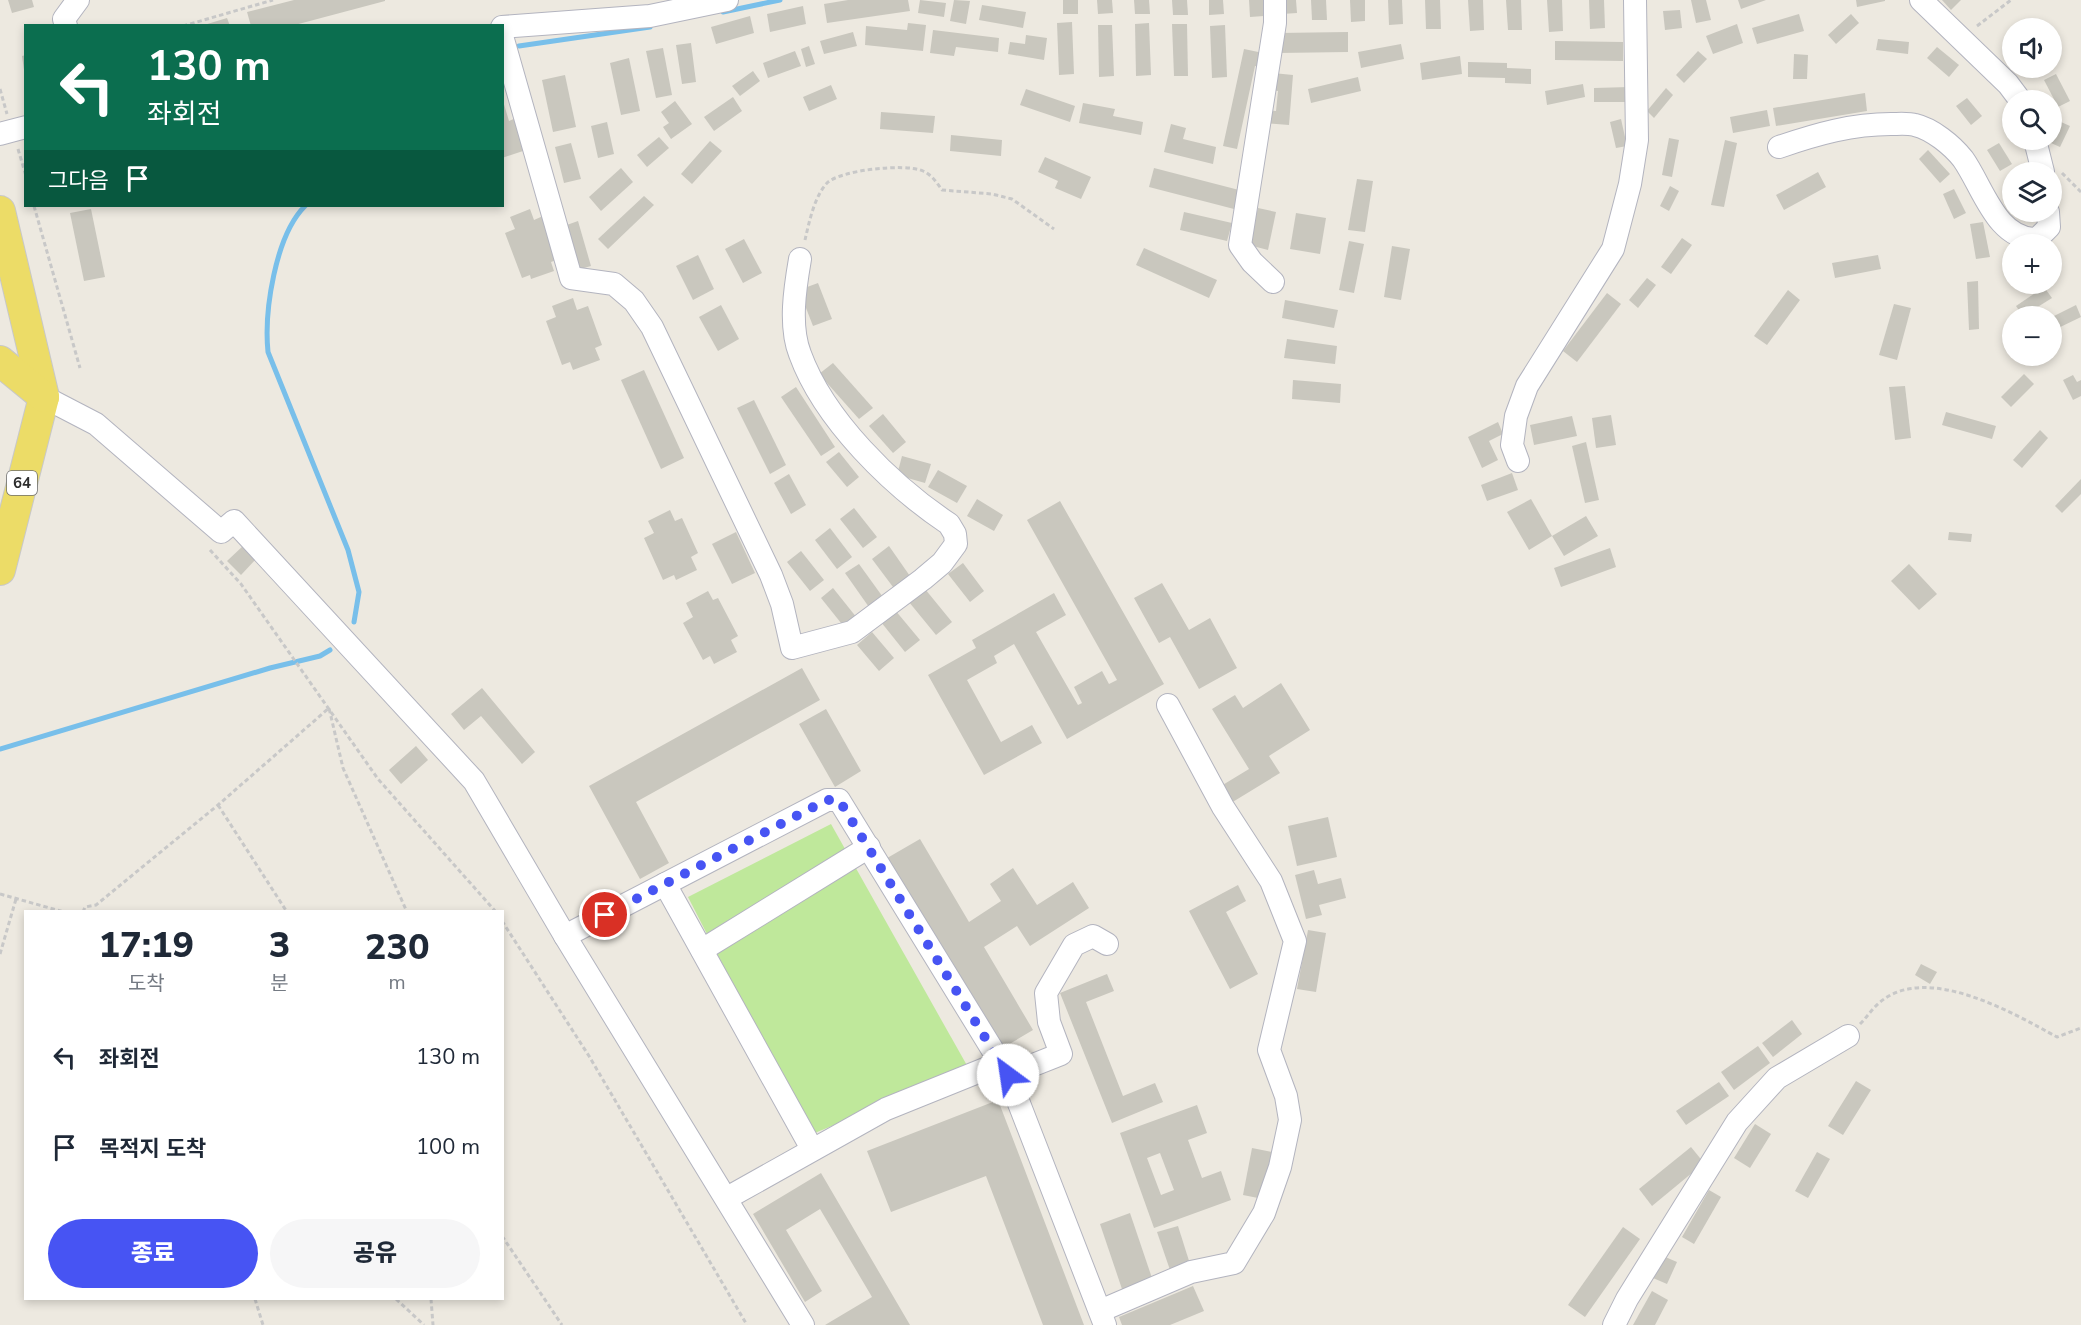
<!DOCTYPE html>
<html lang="ko">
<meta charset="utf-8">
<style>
:root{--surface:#fff;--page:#f6f6f7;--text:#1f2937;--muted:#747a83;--accent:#4754f3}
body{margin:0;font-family:"Nunito Sans","Noto Sans KR",sans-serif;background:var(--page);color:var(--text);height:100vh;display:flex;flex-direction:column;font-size:22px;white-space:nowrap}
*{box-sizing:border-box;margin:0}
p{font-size:20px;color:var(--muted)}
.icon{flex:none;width:33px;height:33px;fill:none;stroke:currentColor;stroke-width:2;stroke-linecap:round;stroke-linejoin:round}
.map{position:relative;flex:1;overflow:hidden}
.details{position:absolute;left:24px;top:910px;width:480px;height:390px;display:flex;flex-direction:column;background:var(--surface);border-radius:0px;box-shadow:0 3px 9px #0003}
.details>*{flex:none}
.guide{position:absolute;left:24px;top:24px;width:480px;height:183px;border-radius:0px;box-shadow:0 3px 9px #0003;background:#0b6e4f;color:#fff;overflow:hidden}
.controls{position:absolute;left:2002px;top:18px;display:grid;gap:12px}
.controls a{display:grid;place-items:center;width:60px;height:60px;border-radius:50%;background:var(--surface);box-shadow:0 3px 9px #0003;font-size:30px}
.pin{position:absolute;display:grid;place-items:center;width:51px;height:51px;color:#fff;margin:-26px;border:3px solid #fff;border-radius:50%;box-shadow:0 2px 6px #0007}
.me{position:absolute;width:66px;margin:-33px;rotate:329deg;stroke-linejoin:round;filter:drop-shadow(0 0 4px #0008)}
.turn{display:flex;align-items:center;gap:21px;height:126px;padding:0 24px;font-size:27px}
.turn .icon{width:78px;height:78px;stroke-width:2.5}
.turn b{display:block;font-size:42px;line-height:51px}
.then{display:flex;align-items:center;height:57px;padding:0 24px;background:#0003;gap:12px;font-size:22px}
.eta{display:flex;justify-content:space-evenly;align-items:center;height:102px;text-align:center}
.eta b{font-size:36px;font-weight:800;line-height:42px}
.cta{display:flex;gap:12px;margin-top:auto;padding:12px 24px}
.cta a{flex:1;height:69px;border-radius:36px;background:var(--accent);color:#fff;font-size:24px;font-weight:800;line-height:69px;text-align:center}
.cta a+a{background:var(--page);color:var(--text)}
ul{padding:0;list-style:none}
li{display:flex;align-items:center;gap:18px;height:90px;padding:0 24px}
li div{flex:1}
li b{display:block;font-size:22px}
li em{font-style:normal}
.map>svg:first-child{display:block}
.pitch{fill:#bfe89b}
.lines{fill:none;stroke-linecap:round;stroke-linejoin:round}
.stream{stroke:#78bfea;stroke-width:5}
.building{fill:#c9c7be;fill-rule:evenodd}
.minor-casing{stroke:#b3b4bf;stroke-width:24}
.major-casing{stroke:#c8c8c8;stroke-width:32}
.path{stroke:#c8c8c8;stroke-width:3;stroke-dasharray:4.5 3;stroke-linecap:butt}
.minor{stroke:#fff;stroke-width:22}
.major{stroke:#ecdc67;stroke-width:30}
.route{stroke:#4754f3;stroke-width:10;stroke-dasharray:0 18}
.labels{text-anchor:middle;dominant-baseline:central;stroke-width:5;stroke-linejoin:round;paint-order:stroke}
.shield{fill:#fff;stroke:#6c6c6c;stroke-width:1.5}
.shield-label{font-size:15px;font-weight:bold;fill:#2d2d2d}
</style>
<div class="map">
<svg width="2081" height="1325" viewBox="0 0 2081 1325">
<rect width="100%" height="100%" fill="#ede9e0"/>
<polygon class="pitch" points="831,824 969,1069 810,1135 688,897"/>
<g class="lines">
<g class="stream">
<polyline points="723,12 780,0"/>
<polyline points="519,46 650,27"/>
<path d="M305,206c-30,30 -41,106 -37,146l80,198 11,42 -5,30"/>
<polyline points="0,749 270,668 320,656 330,650"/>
</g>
</g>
<g class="building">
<polygon points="8,0 32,0 34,7 12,13"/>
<polygon points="294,0 385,0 385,1 291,26 251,26 247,12"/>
<polygon points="848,0 908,0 910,11 827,23 824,4"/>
<polygon points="920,0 946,3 944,17 918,13"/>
<polygon points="954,0 970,1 966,24 950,21"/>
<rect x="1063" y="0" width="15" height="14"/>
<polygon points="1097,0 1112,0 1113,13 1098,14"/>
<polygon points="1134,0 1149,0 1150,14 1135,14"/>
<polygon points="1172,0 1187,0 1188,15 1173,15"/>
<polygon points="1209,0 1223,0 1224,14 1209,15"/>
<polygon points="1249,0 1264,0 1264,16 1250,17"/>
<polygon points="1281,0 1296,0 1297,13 1282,14"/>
<polygon points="1311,0 1326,0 1327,20 1312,20"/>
<polygon points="1350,0 1365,0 1365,21 1351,22"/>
<polygon points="1388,0 1402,0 1403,24 1389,25"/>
<polygon points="1425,0 1440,0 1441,29 1426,29"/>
<polygon points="1468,0 1483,0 1484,30 1470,31"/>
<polygon points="1506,0 1521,0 1522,30 1508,30"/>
<polygon points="1547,0 1562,0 1563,31 1549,32"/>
<polygon points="1589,0 1604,0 1605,28 1590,29"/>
<polygon points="1691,0 1706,0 1711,20 1696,23"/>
<polygon points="1738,0 1766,0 1741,9"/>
<polygon points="1856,0 1885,0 1885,1 1857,7"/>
<polygon points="1942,0 1961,0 1951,10"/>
<polygon points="982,5 1026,12 1023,28 979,20"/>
<polygon points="803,6 806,24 770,32 767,14"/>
<polygon points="1680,10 1682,28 1665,30 1663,11"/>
<polygon points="1799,14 1804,31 1757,44 1752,28"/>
<polygon points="1851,14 1859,23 1836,44 1828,35"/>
<polygon points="750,16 754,33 716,44 711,27"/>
<polygon points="227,18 230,26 204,26 204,25"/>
<polygon points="1072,22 1074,74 1059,75 1057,23"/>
<polygon points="908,23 926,25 923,51 865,45 866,26 907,30"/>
<polygon points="1149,23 1151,75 1136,76 1135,24"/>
<polygon points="1172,24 1187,24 1188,76 1174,76"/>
<polygon points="1737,24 1743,43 1713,54 1706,36"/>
<polygon points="1098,25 1112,25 1114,76 1099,77"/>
<polygon points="1225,25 1227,77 1212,78 1210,26"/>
<polygon points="933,30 999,38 998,52 956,47 954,56 930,53"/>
<polygon points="853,32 857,46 824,54 820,41"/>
<polygon points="1348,32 1348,52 1278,53 1278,33"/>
<polygon points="1026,35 1047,38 1044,60 1008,54 1010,42 1025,44"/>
<polygon points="1878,39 1909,42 1908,54 1876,50"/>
<polygon points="1555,41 1623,42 1623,61 1555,60"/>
<polygon points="2013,41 2013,58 2005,46"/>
<polygon points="691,43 696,82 682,84 676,45"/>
<polygon points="1401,44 1404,59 1361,68 1358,52"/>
<polygon points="809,46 815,64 806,67 801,49"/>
<polygon points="1937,47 1959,65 1949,77 1927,58"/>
<polygon points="663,48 672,95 656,98 646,51"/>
<polygon points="1244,49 1263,53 1261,67 1255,66 1237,149 1223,146"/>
<polygon points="795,51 801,66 768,78 763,63"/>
<polygon points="1698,51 1707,59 1684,83 1676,75"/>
<polygon points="1794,54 1808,55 1807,79 1793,79"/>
<polygon points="26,55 26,70 24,70 22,56"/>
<polygon points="1460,56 1462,74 1422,80 1420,63"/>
<polygon points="629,58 640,111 621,115 610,63"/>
<polygon points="1468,62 1507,63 1507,68 1531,69 1531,84 1505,83 1505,78 1468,77"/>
<polygon points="753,71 760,81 740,96 732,86"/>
<polygon points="1273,73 1293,75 1289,125 1264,123 1265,110 1276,111 1278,91 1271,90"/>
<polygon points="2056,74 2070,101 2058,107 2044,80"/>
<polygon points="565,75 576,127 553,132 542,80"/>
<polygon points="1358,77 1361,91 1311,103 1308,89"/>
<polygon points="1583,84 1585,97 1547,105 1545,91"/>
<polygon points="831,85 837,99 809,111 803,97"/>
<polygon points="1629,87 1629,102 1594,102 1594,88"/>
<polygon points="1666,88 1673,95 1654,118 1647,111"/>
<polygon points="1026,89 1075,106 1070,122 1020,105"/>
<polygon points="1865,93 1867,111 1776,126 1773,108"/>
<polygon points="733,97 742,111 714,131 704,117"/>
<polygon points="1967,98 1982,116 1971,125 1956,106"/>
<polygon points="503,101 509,121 516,118 526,150 502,158"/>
<polygon points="675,101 692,124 671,139 663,127 669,123 661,112"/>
<polygon points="1083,103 1115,109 1113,116 1143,122 1141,135 1079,123"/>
<polygon points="1767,110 1770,126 1733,133 1730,117"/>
<polygon points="881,112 935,116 933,133 880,129"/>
<polygon points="1621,119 1627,146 1616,148 1610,122"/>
<polygon points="607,122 614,154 598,158 591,126"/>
<polygon points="2061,122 2070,126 2060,147 2051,143"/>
<polygon points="1171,124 1186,128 1183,139 1216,147 1213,164 1164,152"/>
<polygon points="951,135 1002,140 1001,156 950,151"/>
<polygon points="659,137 669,148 647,167 637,155"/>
<polygon points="1669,138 1679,140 1672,177 1662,175"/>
<polygon points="1725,140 1737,143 1724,207 1711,205"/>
<polygon points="710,141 722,151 692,184 681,174"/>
<polygon points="571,143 581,179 564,183 555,147"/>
<polygon points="1999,143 2012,164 2000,171 1987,150"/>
<polygon points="1928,150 1950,174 1940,183 1919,159"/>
<polygon points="1045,157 1091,177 1081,199 1055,188 1058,181 1038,172"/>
<polygon points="621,168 633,182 601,211 589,197"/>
<polygon points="1154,168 1239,190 1234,209 1149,187"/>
<polygon points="1818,172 1826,187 1784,210 1776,195"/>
<polygon points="1357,179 1373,181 1365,232 1348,230"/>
<polygon points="1670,186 1679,191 1669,211 1660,206"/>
<polygon points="1954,189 1966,213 1954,219 1943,194"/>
<polygon points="644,196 654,205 608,249 598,239"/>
<polygon points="1258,208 1276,212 1268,250 1249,245"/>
<polygon points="91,209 105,277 84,281 70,213"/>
<polygon points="530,209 534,220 543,216 559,259 551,262 554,271 531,279 530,275 522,278 505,233 515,229 510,217"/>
<polygon points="1184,212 1232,223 1227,241 1180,230"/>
<polygon points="1296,213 1326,218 1320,254 1290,249"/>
<polygon points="578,221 591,266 577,270 564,226"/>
<polygon points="1983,222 1990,257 1976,259 1970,224"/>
<polygon points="1682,238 1692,245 1671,274 1661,267"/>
<polygon points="744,239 762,273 743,283 725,249"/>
<polygon points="1349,241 1364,244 1354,293 1339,290"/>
<polygon points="1392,246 1410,249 1401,300 1384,297"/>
<polygon points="1144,248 1217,280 1209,298 1136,265"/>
<polygon points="698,255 714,289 693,300 676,266"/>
<polygon points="1878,255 1881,269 1835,278 1832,263"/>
<polygon points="1647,278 1656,285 1638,308 1629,300"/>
<polygon points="1978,281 1979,329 1969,330 1967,282"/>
<polygon points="818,283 832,319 813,326 799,290"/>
<polygon points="2044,287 2052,298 2023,316 2016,306"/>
<polygon points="1788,290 1800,300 1767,345 1754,336"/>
<polygon points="1607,293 1621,304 1577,362 1563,351"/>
<polygon points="573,298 577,310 588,306 602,345 595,348 600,360 573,370 570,362 562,365 546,321 556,317 552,306"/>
<polygon points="1285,300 1338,310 1334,328 1282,318"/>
<polygon points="1894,304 1911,308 1897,360 1879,355"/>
<polygon points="721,305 739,339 718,351 699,317"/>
<polygon points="2076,305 2081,317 2052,331 2052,317"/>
<polygon points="1287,339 1337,346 1335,364 1284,358"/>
<polygon points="833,363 873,408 859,419 819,374"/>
<polygon points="644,370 684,458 661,469 621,380"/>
<polygon points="2024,374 2034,384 2011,407 2001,397"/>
<polygon points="2073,375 2077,382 2081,380 2081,396 2073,400 2063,380"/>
<polygon points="1293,380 1341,384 1340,403 1292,399"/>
<polygon points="1905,386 1911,438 1895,440 1889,387"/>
<polygon points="796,387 835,447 821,456 781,397"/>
<polygon points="754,400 786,465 770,474 737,408"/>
<polygon points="1946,412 1996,426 1992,439 1942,425"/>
<polygon points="883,414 906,442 893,453 869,426"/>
<polygon points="1611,415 1616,445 1596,448 1592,418"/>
<polygon points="1572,416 1577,436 1534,445 1530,425"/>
<polygon points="1498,422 1503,434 1489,441 1498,460 1482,468 1468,437"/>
<polygon points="2040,430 2048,438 2022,468 2013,460"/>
<polygon points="1586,442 1599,500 1585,503 1572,446"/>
<polygon points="839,452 859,477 847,487 826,462"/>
<polygon points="902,456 931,464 925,483 897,475"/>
<polygon points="938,470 967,486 957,503 928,487"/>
<polygon points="1512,473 1518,490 1487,501 1481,485"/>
<polygon points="789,474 806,505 791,514 774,483"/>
<polygon points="2081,479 2081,494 2062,513 2055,506"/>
<polygon points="977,499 1003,515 994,531 967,516"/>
<polygon points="1531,499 1552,536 1529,550 1507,512"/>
<polygon points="1060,501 1164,684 1067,739 1014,644 994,656 997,663 967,680 1001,742 1032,725 1042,743 984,775 928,675 976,648 972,640 1054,593 1066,615 1036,632 1078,705 1082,703 1074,687 1102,671 1109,684 1117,680 1027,520"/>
<polygon points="854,508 877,537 863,548 840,519"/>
<polygon points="670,510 675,521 682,518 698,553 691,557 697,570 676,580 674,575 663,580 644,538 654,533 648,521"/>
<polygon points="1586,516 1598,536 1564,556 1552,536"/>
<polygon points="830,528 852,557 837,569 815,540"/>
<polygon points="736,532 755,573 732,584 712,544"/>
<polygon points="1949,532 1972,534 1971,542 1948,540"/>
<polygon points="244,545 257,558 241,575 227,561"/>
<polygon points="889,546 912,579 896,591 872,559"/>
<polygon points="1610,548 1616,567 1561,587 1554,568"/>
<polygon points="801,551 824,580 810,591 787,562"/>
<polygon points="963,563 984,591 970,602 948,574"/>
<polygon points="859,564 885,600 871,610 845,573"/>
<polygon points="1909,564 1937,594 1919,610 1891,581"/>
<polygon points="1162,583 1189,630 1210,618 1237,668 1199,689 1170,637 1159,643 1134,598"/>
<polygon points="833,588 857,618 845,628 821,598"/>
<polygon points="925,589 952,622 936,635 909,602"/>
<polygon points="708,591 713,600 718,598 738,636 731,640 737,652 714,664 710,656 703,660 683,623 693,617 686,603"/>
<polygon points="895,610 920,640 905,652 881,622"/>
<polygon points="872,632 894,658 879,671 857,645"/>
<polygon points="802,668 820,700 636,802 669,863 640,879 589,786"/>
<polygon points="1281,683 1310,730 1269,756 1280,773 1231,803 1221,786 1249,769 1212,709 1235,695 1243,708"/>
<polygon points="482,688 535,752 522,764 481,716 464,730 451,714"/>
<polygon points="826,709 861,771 835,787 799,724"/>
<polygon points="416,746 428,760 401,784 389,770"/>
<polygon points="1328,817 1337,857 1297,866 1288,826"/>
<polygon points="920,839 969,922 1001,901 990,884 1013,868 1037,905 1073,882 1089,908 1030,946 1017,926 984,947 1033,1030 996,1052 882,861"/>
<polygon points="1314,870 1318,884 1341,878 1346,898 1319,905 1322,915 1306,919 1295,875"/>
<polygon points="1238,885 1246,901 1226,912 1258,974 1230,989 1189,911"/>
<polygon points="1308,930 1326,933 1316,992 1297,989"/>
<polygon points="1921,964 1937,972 1930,984 1915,975"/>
<polygon points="1107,974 1114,991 1086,1002 1123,1096 1155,1083 1163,1102 1112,1123 1060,993"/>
<polygon points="1792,1020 1802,1034 1773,1057 1762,1043"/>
<polygon points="1758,1046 1770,1063 1734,1090 1721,1072"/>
<polygon points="1856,1081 1871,1090 1843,1135 1828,1126"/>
<polygon points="1719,1082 1729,1096 1686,1125 1676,1111"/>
<polygon points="998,1100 1084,1325 1043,1325 986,1176 891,1212 867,1151"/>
<path d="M1197,1105l10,28 -19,7 14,38 19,-7 10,29 -77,28 -34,-95zM1160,1153l14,37 -13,5 -14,-37z"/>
<polygon points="1755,1124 1771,1134 1750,1168 1734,1158"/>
<polygon points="1691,1147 1704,1163 1652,1206 1639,1189"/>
<polygon points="1252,1148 1272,1152 1263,1199 1243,1195"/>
<polygon points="1817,1152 1830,1159 1808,1198 1795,1191"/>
<polygon points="821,1173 910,1325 825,1325 872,1297 820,1209 786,1230 822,1291 805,1302 753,1214"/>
<polygon points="1709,1190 1721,1197 1694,1244 1682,1237"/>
<polygon points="1130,1213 1153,1281 1123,1292 1100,1224"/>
<polygon points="1178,1226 1190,1264 1170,1270 1157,1232"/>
<polygon points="1623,1227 1640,1239 1585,1317 1568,1305"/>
<polygon points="1663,1256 1677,1262 1667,1284 1653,1278"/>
<polygon points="1193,1286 1204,1311 1170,1325 1122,1325 1119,1317"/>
<polygon points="1652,1291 1668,1300 1655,1325 1633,1325"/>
</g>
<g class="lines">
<g class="minor-casing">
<g id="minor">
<polyline points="1921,0 2008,84 2020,100"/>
<polyline points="66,26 64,19 78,0"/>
<polyline points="502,27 650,16 727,0"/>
<path d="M502,36l69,242 43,6 20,17 18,26 119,248 11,29 10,44 60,-16 71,-53 19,-16 14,-19 -1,-10 -6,-10c-57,-38 -125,-104 -149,-170 -11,-28 -5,-66 0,-95"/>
<polyline points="0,134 26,127"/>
<polyline points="2035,140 2043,172"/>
<path d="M1779,147c38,-13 73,-23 112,-23 7,0 17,-1 24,1 17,4 37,20 48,34 20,28 33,81 74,80l12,-12 -1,-15"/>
<polyline points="1273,282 1252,262 1240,245 1275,23 1275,0"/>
<polyline points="44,397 96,424 221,532 234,521 474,781 565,936 803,1325"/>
<polyline points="1518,461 1512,445 1516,416 1527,386 1613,249 1630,184 1637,140 1635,0"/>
<polyline points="665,884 812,1149"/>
<polyline points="565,936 827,800 839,800 1008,1075 1105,1325"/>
<polyline points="702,950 869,847"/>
<polyline points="1008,1075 1061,1054 1049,1022 1046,993 1074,945 1093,936 1107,944"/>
<polyline points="727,1198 886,1109 1000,1063"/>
<polyline points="1100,1311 1191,1272 1234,1263 1264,1213 1280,1167 1290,1120 1286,1096 1269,1050 1295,941 1271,881 1223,807 1168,705"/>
<polyline points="1614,1325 1627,1299 1737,1122 1777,1078 1848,1036"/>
</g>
</g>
<g class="major-casing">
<g id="major">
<polyline points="0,211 44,397 0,570"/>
<polyline points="0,361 44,397"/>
</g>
</g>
<g class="path">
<polyline points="183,26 273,0"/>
<polyline points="1977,26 2011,0"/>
<polyline points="0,89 7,114"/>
<polyline points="18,149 26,176"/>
<polyline points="2062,173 2081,192"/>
<polyline points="34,206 80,368"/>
<path d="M805,240c4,-17 9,-43 22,-57 13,-13 79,-20 96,-12 9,4 14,12 19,19l50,4 20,5 42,30"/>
<polyline points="210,550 241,584 378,779 496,912"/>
<polyline points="218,805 287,912"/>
<polyline points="0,894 64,912"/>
<polyline points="83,912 85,907 96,905 218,805 329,708 343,768 407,912"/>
<polyline points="502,921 589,1056 747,1325"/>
<polyline points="0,954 16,899"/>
<path d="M1860,1024c7,-7 12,-15 19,-21 47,-41 134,10 178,34l24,-9"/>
<polyline points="502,1236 562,1325"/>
<polyline points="255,1299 263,1325"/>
<polyline points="396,1299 424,1325"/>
<polyline points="431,1299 433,1325"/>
</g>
<use href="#minor" class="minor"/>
<use href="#major" class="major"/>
</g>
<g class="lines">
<polyline class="route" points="605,915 827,800 839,800 1008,1075"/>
</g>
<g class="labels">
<rect class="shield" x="7" y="471" width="30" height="24" rx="4.5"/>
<g class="shield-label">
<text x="22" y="483">64</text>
</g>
</g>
</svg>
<div class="controls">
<a><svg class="icon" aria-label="sound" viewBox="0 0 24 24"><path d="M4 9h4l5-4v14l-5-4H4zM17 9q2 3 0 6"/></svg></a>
<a><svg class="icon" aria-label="search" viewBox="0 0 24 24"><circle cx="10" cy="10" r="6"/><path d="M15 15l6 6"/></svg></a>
<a><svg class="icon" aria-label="layers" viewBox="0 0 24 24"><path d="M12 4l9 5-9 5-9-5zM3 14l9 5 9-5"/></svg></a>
<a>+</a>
<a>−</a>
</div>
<div class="pin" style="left:605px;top:915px;background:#d93025"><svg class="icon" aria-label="arrive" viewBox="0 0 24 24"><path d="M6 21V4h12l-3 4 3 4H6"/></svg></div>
<svg class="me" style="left:1008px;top:1075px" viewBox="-20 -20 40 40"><circle r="19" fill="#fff"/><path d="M0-13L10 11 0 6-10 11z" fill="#4754f3"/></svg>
<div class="guide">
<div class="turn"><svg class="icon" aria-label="left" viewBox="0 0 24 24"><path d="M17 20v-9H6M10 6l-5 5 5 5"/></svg><div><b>130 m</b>좌회전</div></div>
<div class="then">그다음<svg class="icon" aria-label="arrive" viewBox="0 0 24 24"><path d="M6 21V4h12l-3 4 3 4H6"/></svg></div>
</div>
<section class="details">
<div class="eta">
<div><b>17:19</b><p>도착</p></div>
<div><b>3</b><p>분</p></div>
<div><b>230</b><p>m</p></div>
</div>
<ul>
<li><svg class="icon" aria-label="left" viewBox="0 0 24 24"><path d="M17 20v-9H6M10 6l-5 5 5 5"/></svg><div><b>좌회전</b></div><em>130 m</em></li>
<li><svg class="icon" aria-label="arrive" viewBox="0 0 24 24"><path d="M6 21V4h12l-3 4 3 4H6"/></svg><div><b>목적지 도착</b></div><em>100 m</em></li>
</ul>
<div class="cta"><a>종료</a><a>공유</a></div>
</section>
</div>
